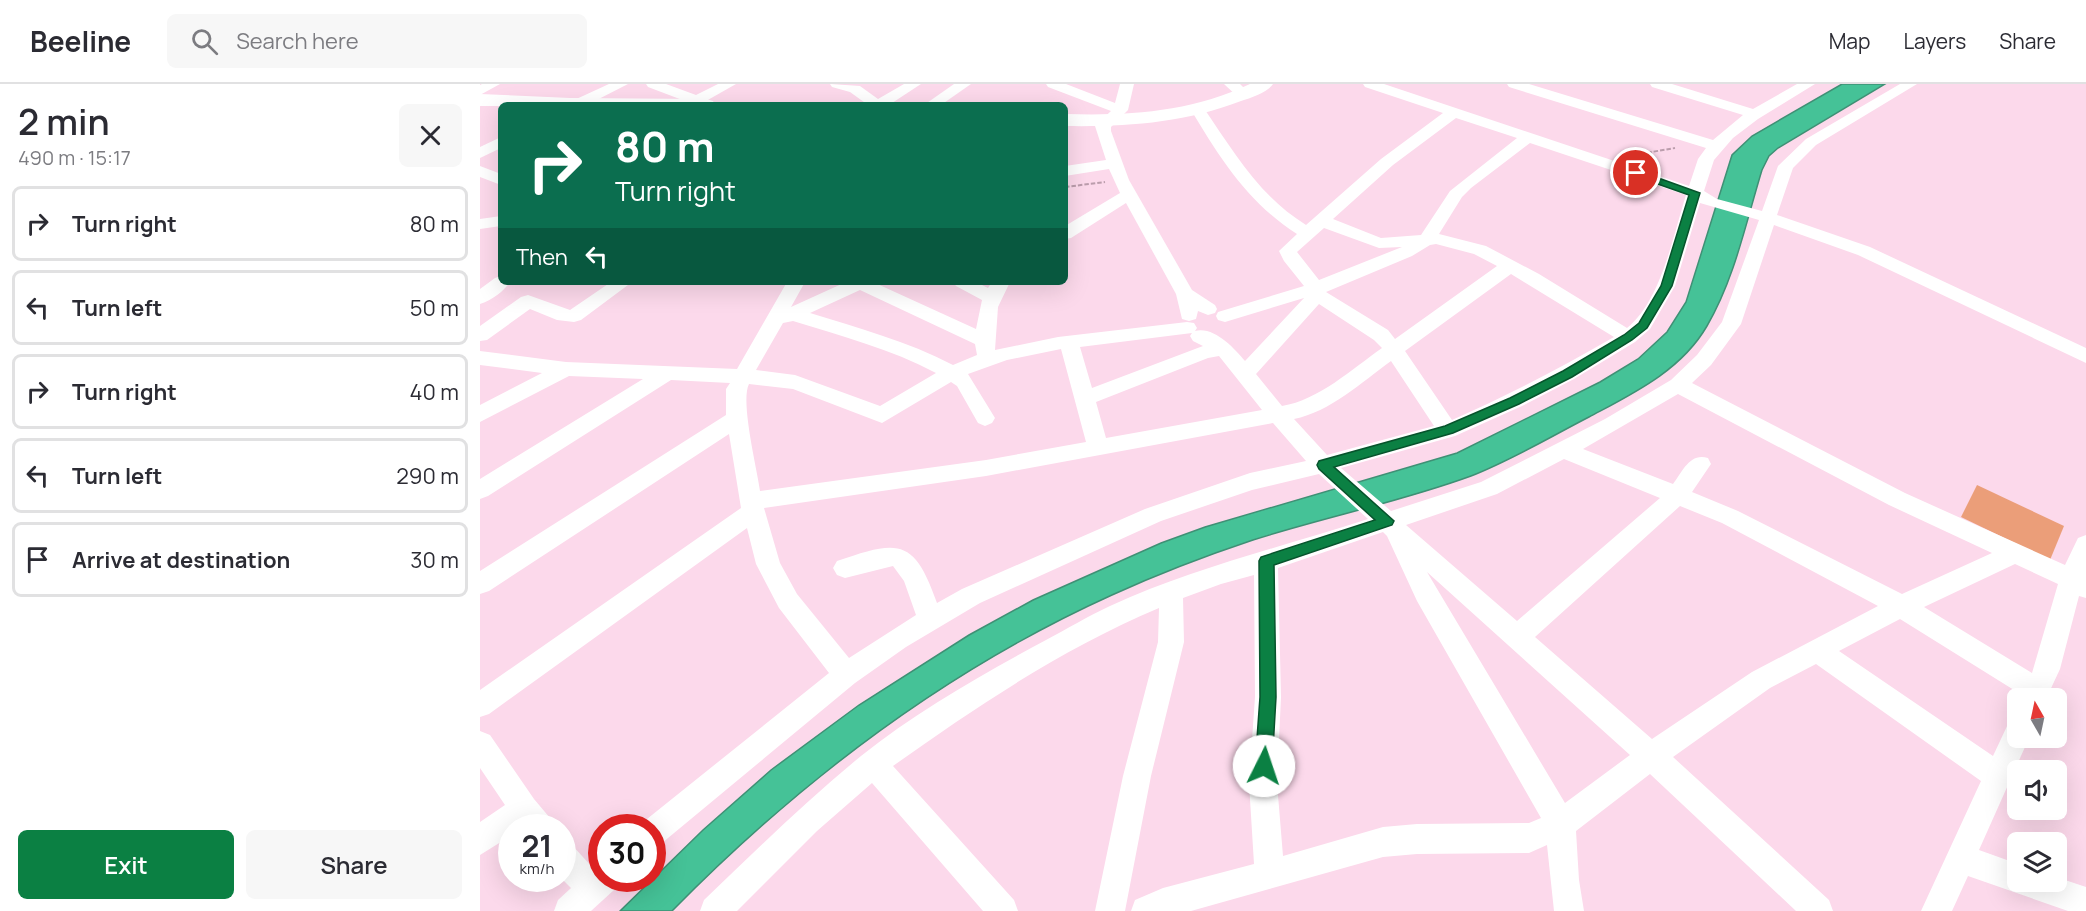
<!DOCTYPE html>
<meta charset="utf-8">
<style>
:root{--surface:#fff;--page:#f7f7f7;--text:#2b2b33;--muted:#7c7c81;--line:#e1e1e2;--accent:#0b8043}
body{margin:0;font-family:Manrope,sans-serif;background:var(--page);color:var(--text);height:100vh;display:flex;flex-direction:column;font-size:22px;white-space:nowrap}
*{box-sizing:border-box;margin:0}
p{font-size:20px;color:var(--muted)}
.icon{flex:none;width:33px;height:33px;fill:none;stroke:currentColor;stroke-width:2;stroke-linecap:round;stroke-linejoin:round}
.map{position:relative;flex:1;overflow:hidden}
.sheet{display:flex;flex-direction:column;background:var(--surface);width:480px}
.sheet>*{flex:none}
.guide{position:absolute;left:18px;top:18px;width:570px;height:183px;border-radius:9px;box-shadow:0 6px 24px #0002;background:#0b6e4f;color:#fff;overflow:hidden}
.needle{width:39px;rotate:351deg}
.controls{position:absolute;left:1527px;top:604px;display:grid;gap:12px}
.controls a{display:grid;place-items:center;width:60px;height:60px;border-radius:9px;background:var(--surface);box-shadow:0 6px 24px #0002;font-size:30px}
.speed{position:absolute;left:18px;top:730px;display:flex;gap:12px;font-size:30px;font-weight:700;text-align:center}
.speed>*{display:grid;place-content:center;width:78px;height:78px;border-radius:50%;background:var(--surface);box-shadow:0 6px 24px #0002;line-height:1}
.speed small{font-size:15px;font-weight:400}
.speed .limit{border:9px solid #d22;background:#fff;color:#111}
.pin{position:absolute;display:grid;place-items:center;width:51px;height:51px;color:#fff;margin:-26px;border:3px solid #fff;border-radius:50%;box-shadow:0 2px 6px #0007}
.me{position:absolute;width:66px;margin:-33px;rotate:4deg;stroke-linejoin:round;filter:drop-shadow(0 0 4px #0008)}
.turn{display:flex;align-items:center;gap:21px;height:126px;padding:0 18px;font-size:27px}
.turn .icon{width:78px;height:78px;stroke-width:2.5}
.turn b{display:block;font-size:42px;line-height:51px}
.then{display:flex;align-items:center;height:57px;padding:0 18px;background:#0003;gap:12px;font-size:22px}
.round{display:grid;place-items:center;flex:none;width:63px;height:63px;border-radius:9px;background:var(--page)}
.headline{display:flex;align-items:center;justify-content:space-between;height:102px;padding:0 18px}
h1{font-size:36px;font-weight:600;line-height:45px}
.primary-button{display:flex;gap:12px;margin-top:auto;padding:12px 18px}
.primary-button a{flex:1;height:69px;border-radius:9px;background:var(--accent);color:#fff;font-size:24px;font-weight:600;line-height:69px;text-align:center}
.primary-button a+a{background:var(--page);color:var(--text)}
ul{padding:0;list-style:none}
li{display:flex;align-items:center;gap:18px;height:75px;margin:0 12px 9px;padding:0 6px;border:3px solid var(--line);border-radius:9px}
li div{flex:1}
li b{display:block;font-size:22px}
li em{font-style:normal}
header{display:flex;align-items:center;gap:36px;box-sizing:border-box;height:84px;padding:0 30px;background:var(--surface);border-bottom:2px solid var(--line)}
header strong{font-size:28px}
nav{display:flex;gap:33px;margin-inline-start:auto;font-size:21px}
.search{width:420px;height:54px;background:var(--page);display:flex;align-items:center;gap:15px;box-sizing:border-box;padding:0 21px;border-radius:9px;color:var(--muted);font-size:22px}
main{display:flex;flex:1;min-height:0}
.map>svg:first-child{display:block}
.green{fill:#eb9e79}
.water{fill:#45c297;stroke:#3f9075;stroke-width:1.5}
.lines{fill:none;stroke-linecap:round;stroke-linejoin:round}
.path{stroke:#bb9dac;stroke-width:2;stroke-dasharray:4.5 2;stroke-linecap:butt}
.minor{fill:#fff;fill-rule:evenodd}
.major{fill:#fff;fill-rule:evenodd}
.route{fill:#0b8043;stroke:#07532c;stroke-width:1.5}
</style>
<header>
<strong>Beeline</strong>
<div class="search"><svg class="icon" aria-label="search" viewBox="0 0 24 24"><circle cx="10" cy="10" r="6"/><path d="M15 15l6 6"/></svg>Search here</div>
<nav><a>Map</a><a>Layers</a><a>Share</a></nav>
</header>
<main>
<section class="sheet">
<div class="headline"><div><h1>2 min</h1><p>490 m · 15:17</p></div><a class="round"><svg class="icon" aria-label="close" viewBox="0 0 24 24"><path d="M6 6l12 12M18 6L6 18"/></svg></a></div>
<ul>
<li><svg class="icon" aria-label="right" viewBox="0 0 24 24"><path d="M7 20v-9h11M14 6l5 5-5 5"/></svg><div><b>Turn right</b></div><em>80 m</em></li>
<li><svg class="icon" aria-label="left" viewBox="0 0 24 24"><path d="M17 20v-9H6M10 6l-5 5 5 5"/></svg><div><b>Turn left</b></div><em>50 m</em></li>
<li><svg class="icon" aria-label="right" viewBox="0 0 24 24"><path d="M7 20v-9h11M14 6l5 5-5 5"/></svg><div><b>Turn right</b></div><em>40 m</em></li>
<li><svg class="icon" aria-label="left" viewBox="0 0 24 24"><path d="M17 20v-9H6M10 6l-5 5 5 5"/></svg><div><b>Turn left</b></div><em>290 m</em></li>
<li><svg class="icon" aria-label="arrive" viewBox="0 0 24 24"><path d="M6 21V4h12l-3 4 3 4H6"/></svg><div><b>Arrive at destination</b></div><em>30 m</em></li>
</ul>
<div class="primary-button"><a>Exit</a><a>Share</a></div>
</section>
<div class="map">
<svg width="1606" height="827" viewBox="0 0 1606 827">
<rect width="100%" height="100%" fill="#fcd9eb"/>
<polygon class="green" points="1497,401 1584,442 1570,476 1481,433"/>
<path class="water" d="M1362,0h43l-107,64 -9,8 -7,14c-16,52 -27,108 -55,156 -26,45 -75,68 -118,91 -39,20 -77,43 -118,59 -71,26 -146,41 -218,64 -48,16 -95,34 -141,55 -166,75 -313,187 -440,316h-52l83,-81 68,-60 88,-65 110,-70 64,-35 128,-57 44,-16 252,-74 143,-71 38,-23 29,-27 19,-30 46,-147 20,-19z"/>
<g class="lines">
<g class="path">
<polyline points="1148,72 1195,64"/>
<polyline points="585,103 625,98"/>
</g>
<g class="minor">
<polygon points="2,0 20,0 0,11 0,1"/>
<polygon points="129,0 148,0 107,21 90,20 92,17"/>
<polygon points="166,0 186,0 216,11 238,0 256,0 219,21 201,21 205,17 168,3"/>
<polygon points="350,0 380,2 398,15 424,0 441,0 409,21 388,21 370,8 352,3"/>
<polygon points="474,0 491,0 461,21 444,21"/>
<polygon points="566,0 586,0 635,19 640,0 654,0 648,26 631,43 631,47 649,96 712,206 735,221 737,225 735,229 728,231 718,227 716,235 709,237 702,235 696,210 646,119 591,154 585,155 585,142 640,109 629,85 585,92 585,82 626,76 615,42 631,27 568,3"/>
<polygon points="744,0 760,0 771,11 764,15 759,14"/>
<path d="M883,0h21l305,102 9,-27 8,-11 -197,-61 -2,-3h22l184,56 30,-25 -91,-28 -2,-3h22l81,25 44,-25h18l-57,35 -25,19 -19,22 -10,31 13,8 45,12 16,-45 28,-27 94,-55h17l-101,61 -23,23 -16,47 93,32 216,101v15l-228,-108 -84,-30 -33,99 -30,41 -19,18 213,110 160,72 13,-27 8,-3v63l-7,-2 -19,73 -14,30h-26l2,-4 -122,-76 -61,32 154,105 15,-32 10,-4v18h11l-50,112 39,14v18h38v-5l30,10v24h-18l-100,-35 -16,35h-31l60,-130 -165,-117 -46,24 -97,69 156,143 4,11h-37l-146,-137 -74,57 3,49 5,31h-30l-7,-66 -18,8 -112,1 -34,3 -192,54h-60l4,-11 28,-12 91,-24 -5,-81 6,-86 -1,-122 -33,9 -38,14 1,44 -33,134 -26,135h-30l28,-135 35,-134 1,-34c-95,40 -182,98 -266,158l121,134 4,11h-35l-111,-128 -55,48 -80,80h-37l4,-11c51,-49 102,-99 157,-144 56,-45 122,-82 185,-116 21,-11 42,-24 64,-34 83,-38 172,-59 258,-87l-49,-45 -67,16 -91,31 -181,82 -74,44 -51,36 -193,160 -10,4v-19h-13l3,-5 187,-150 -50,-65 -23,-44 -9,-36 -258,186 -9,3v-27l261,-182 -12,-74 -240,157 -9,3v-23l246,-156v-26l4,-6 -59,-3 -183,116 -8,3v-20l163,-100 -74,-3 -89,46v-17l62,-32 -62,-8v-14l86,11 171,7 50,-87h18l-14,25 55,-25h27l103,47 6,-29 -26,-14 -3,-4h23l12,6 4,-6h18l-12,25 -3,43 63,-13 129,-15 7,1 3,5 -2,3c19,-5 39,17 50,30l59,-63 -79,24 -7,-2 -2,-4 2,-4 86,-26 -20,-25 -5,-10 18,-17c-49,-31 -77,-76 -106,-124l2,-3h10c31,45 56,89 103,118l75,-66 62,-46 -78,-26zM976,34l61,20 -67,53 -29,44 -40,3 -48,-19 60,-54zM1050,59l156,52c-13,41 -25,106 -59,133l-88,-54 -53,-28 -47,-12 23,-37 9,-9zM1220,119l59,17 -37,102 -25,33 -26,25 -66,39 -124,63 -90,29 -50,-43 114,-32 67,-30 52,-27 61,-37 15,-13 25,-43zM844,144l55,20 23,-1 -83,33 -22,-28zM956,160l38,10 23,12 -102,73 -7,-9 -62,-38 86,-36 18,-11zM1031,190l103,63c-53,31 -106,58 -162,83l-47,-69zM380,206l115,54 2,11 -24,10c-46,-24 -95,-37 -143,-52zM839,220l55,36 8,8c-30,21 -63,52 -100,58l-26,-32zM313,237c48,15 98,28 143,52l-56,33 -85,-31 -39,-5 27,-47zM712,249l-2,3 3,5 10,5 -111,42 -12,-41zM581,265l25,93 -100,18 -226,31c-3,-22 -20,-90 -11,-107l44,5 89,34 69,-41 6,4 21,37 7,3 7,-3 3,-5 -27,-44 39,-14zM739,272l43,54 -156,28 -10,-36 112,-44zM911,277l43,65 -107,29 -33,-36c36,-7 68,-37 97,-58zM1198,310l211,111 103,48 -90,41 -164,-83 -46,-19 19,-28 -3,-6c-18,-6 -26,14 -35,26l-90,-35zM793,339l33,38 -56,12 -105,36 -183,80 -25,14c-23,-66 -39,-63 -100,-42l-4,7 4,7 8,3 48,-12 11,15 12,34 -67,43 -52,-64 -17,-31 -16,-55 222,-32zM1084,375l96,39 -143,123 -111,-96 91,-31zM1200,422l42,17 156,83 -126,66 -100,67 -117,-102zM903,448l4,4 30,65 124,217 -12,5 -112,1 -34,3 -100,29 -6,-73 4,-86 -3,-129zM1535,480l43,20 -26,89 -108,-66zM947,488l203,183 -65,48z"/>
<polygon points="21,53 21,64 0,74 0,63"/>
<polygon points="0,82 21,90 21,101 0,93"/>
<polygon points="21,132 21,142 0,145 0,135"/>
<path d="M21,192v6h9c-6,9 -19,19 -30,22v-15l15,-11z"/>
<polygon points="131,198 152,198 101,236 94,238 77,236 50,225 7,256 0,257 0,242 41,213 48,211 90,226"/>
<polygon points="0,647 10,651 54,715 70,734 75,744 32,744 32,751 0,771 0,738 25,721 0,684"/>
<polygon points="82,756 92,761 113,784 122,781 122,795 138,795 134,806 111,827 74,827 78,816 91,804 82,795"/>
</g>
<g class="major">
<path d="M770,0h23c-6,9 -22,14 -32,17 -57,22 -115,26 -176,25v-12c64,2 126,-2 185,-30z"/>
<polygon points="0,10 90,14 226,15 233,17 235,21 21,22 0,22"/>
</g>
</g>
<polygon class="route" points="1152,87 1159,87 1220,109 1192,202 1167,244 1152,256 1092,293 1039,320 973,349 854,383 914,437 912,441 794,481 796,613 792,682 790,688 784,691 778,688 775,682 780,613 779,477 781,473 895,436 839,385 837,381 839,377 965,342 1030,314 1083,287 1144,251 1159,239 1181,202 1209,111 1152,91"/>
</svg>
<div class="controls">
<a><svg class="needle" viewBox="-14 -14 28 28"><path d="M0-13l5 13h-10z" fill="#e53935"/><path d="M0 13l5-13h-10z" fill="#7c7c81"/></svg></a>
<a><svg class="icon" aria-label="sound" viewBox="0 0 24 24"><path d="M4 9h4l5-4v14l-5-4H4zM17 9q2 3 0 6"/></svg></a>
<a><svg class="icon" aria-label="layers" viewBox="0 0 24 24"><path d="M12 4l9 5-9 5-9-5zM3 14l9 5 9-5"/></svg></a>
</div>
<div class="speed"><div>21<small>km/h</small></div><div class="limit">30</div></div>
<div class="pin" style="left:1156px;top:89px;background:#d93025"><svg class="icon" aria-label="arrive" viewBox="0 0 24 24"><path d="M6 21V4h12l-3 4 3 4H6"/></svg></div>
<svg class="me" style="left:784px;top:682px" viewBox="-20 -20 40 40"><circle r="19" fill="#fff"/><path d="M0-13L10 11 0 6-10 11z" fill="#0b8043"/></svg>
<div class="guide">
<div class="turn"><svg class="icon" aria-label="right" viewBox="0 0 24 24"><path d="M7 20v-9h11M14 6l5 5-5 5"/></svg><div><b>80 m</b>Turn right</div></div>
<div class="then">Then<svg class="icon" aria-label="left" viewBox="0 0 24 24"><path d="M17 20v-9H6M10 6l-5 5 5 5"/></svg></div>
</div>
</div>
</main>
